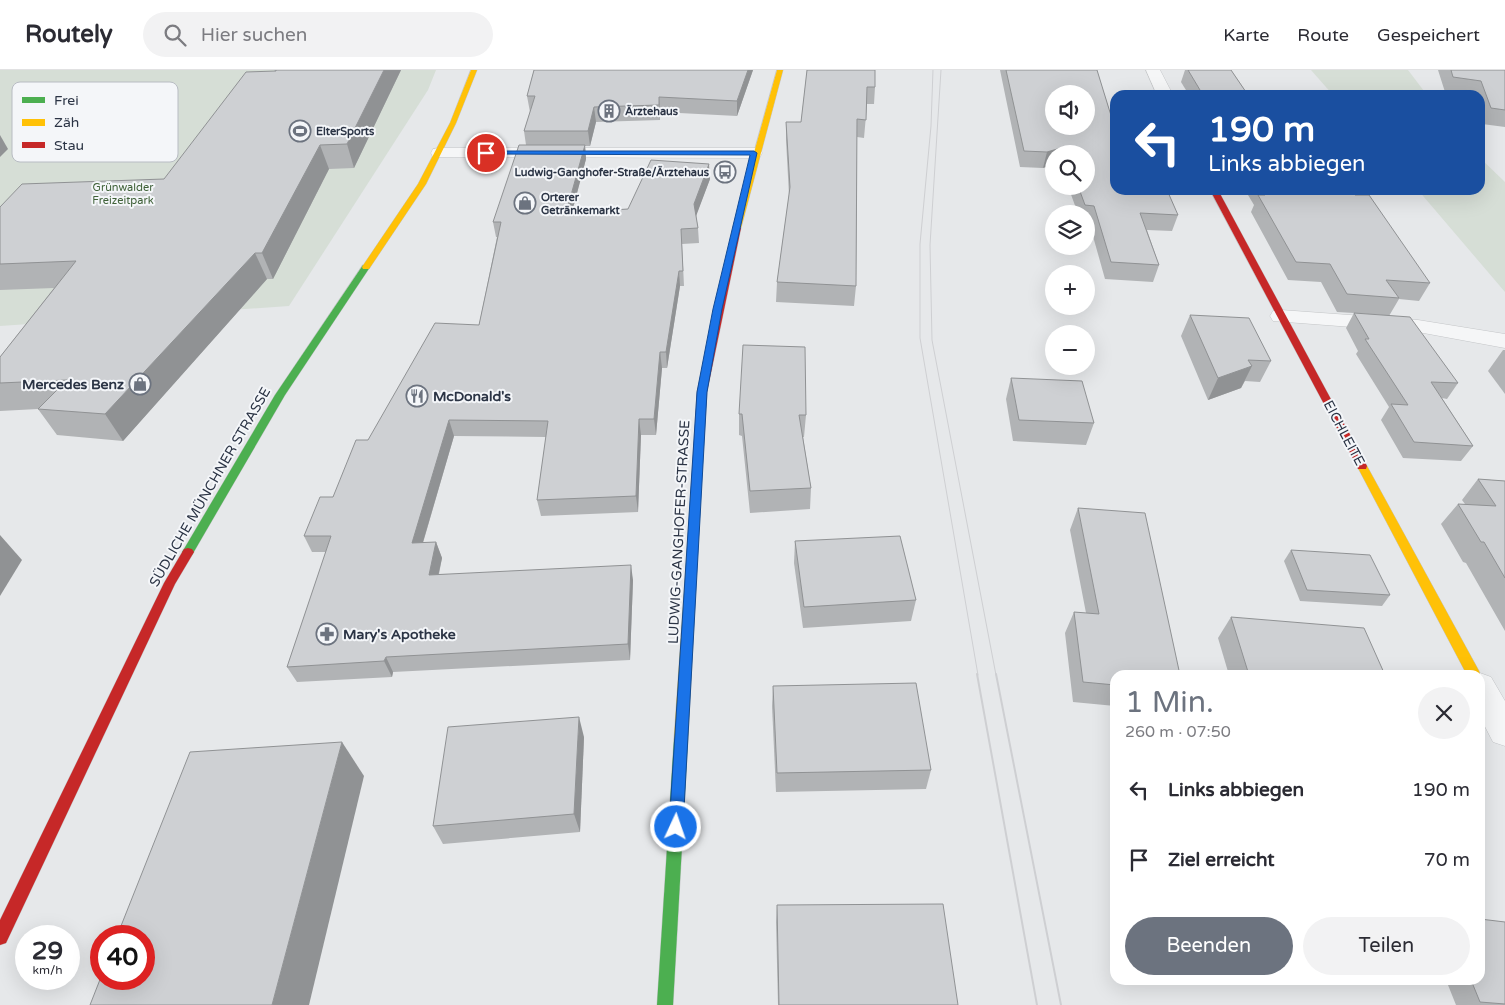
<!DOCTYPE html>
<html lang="de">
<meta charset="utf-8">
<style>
:root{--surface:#fff;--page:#f2f2f3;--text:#2b2b33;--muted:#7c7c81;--line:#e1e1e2;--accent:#6c737f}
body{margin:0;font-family:"Varela Round",sans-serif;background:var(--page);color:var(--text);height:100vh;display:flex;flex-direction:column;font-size:19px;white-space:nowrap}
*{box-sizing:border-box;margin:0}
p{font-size:16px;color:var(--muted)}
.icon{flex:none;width:28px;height:28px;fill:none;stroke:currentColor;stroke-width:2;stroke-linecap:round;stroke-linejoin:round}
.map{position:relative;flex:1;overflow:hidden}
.sheet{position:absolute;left:1110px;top:600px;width:375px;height:315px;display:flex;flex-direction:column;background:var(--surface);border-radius:15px;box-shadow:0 5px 20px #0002}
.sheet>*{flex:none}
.guide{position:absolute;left:1110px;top:20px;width:375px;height:105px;border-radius:15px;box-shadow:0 5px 20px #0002;background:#1a4fa0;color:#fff;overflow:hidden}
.tools{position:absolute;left:1045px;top:15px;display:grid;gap:10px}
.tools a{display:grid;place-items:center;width:50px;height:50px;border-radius:50%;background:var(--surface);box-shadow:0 5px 20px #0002;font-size:25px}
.speed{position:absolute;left:15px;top:855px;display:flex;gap:10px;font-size:25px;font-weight:700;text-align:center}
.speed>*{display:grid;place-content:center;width:65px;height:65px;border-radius:50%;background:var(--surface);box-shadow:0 5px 20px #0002;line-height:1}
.speed small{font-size:12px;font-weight:400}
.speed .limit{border:8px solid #d22;background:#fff;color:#111}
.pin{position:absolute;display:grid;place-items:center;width:42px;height:42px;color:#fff;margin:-21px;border:2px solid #fff;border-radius:50%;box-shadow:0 1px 5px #0007}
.me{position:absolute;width:55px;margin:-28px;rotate:3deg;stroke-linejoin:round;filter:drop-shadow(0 0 4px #0008)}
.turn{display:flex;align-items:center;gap:18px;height:105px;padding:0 15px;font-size:22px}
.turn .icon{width:65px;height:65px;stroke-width:2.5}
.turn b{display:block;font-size:35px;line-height:42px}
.round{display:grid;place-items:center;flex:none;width:52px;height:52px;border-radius:26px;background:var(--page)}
.headline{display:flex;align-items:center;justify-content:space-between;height:85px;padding:0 15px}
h1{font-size:30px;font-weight:600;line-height:38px;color:var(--accent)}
.button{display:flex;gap:10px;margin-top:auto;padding:10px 15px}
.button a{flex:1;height:58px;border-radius:30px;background:var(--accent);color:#fff;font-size:20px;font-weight:600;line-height:58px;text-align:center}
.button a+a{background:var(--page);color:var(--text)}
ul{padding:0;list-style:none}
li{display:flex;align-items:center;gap:15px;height:70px;padding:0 15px}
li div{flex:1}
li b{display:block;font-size:19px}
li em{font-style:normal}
header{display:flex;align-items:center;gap:30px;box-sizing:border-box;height:70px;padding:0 25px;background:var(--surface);border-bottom:1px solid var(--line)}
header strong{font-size:24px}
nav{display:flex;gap:28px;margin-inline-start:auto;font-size:18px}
.search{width:350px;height:45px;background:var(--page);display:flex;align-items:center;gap:12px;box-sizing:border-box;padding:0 18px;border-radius:28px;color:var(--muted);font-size:19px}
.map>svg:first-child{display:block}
.green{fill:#d6ded6}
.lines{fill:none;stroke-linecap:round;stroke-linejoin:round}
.street-casing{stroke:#c4c6c8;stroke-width:1}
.fast-casing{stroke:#c4c6c8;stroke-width:1}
.slow-casing{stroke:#c4c6c8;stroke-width:1}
.jam-casing{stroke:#c4c6c8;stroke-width:1}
.street{fill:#f5f6f7;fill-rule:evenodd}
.fast{fill:#4caf50;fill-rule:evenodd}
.slow{fill:#ffc107;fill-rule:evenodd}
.jam{fill:#c62828;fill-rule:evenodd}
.tram-far1{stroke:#cecfd2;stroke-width:1}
.tram{stroke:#cecfd2;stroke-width:2}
.wall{fill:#b1b3b5}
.shaded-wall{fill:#909294}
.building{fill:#ced0d3;stroke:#909294;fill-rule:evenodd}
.route{fill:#1a73e8;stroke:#114b97}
.labels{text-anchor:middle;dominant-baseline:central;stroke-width:4;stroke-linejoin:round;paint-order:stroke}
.far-poi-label{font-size:11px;font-weight:bold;fill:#2b3445;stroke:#f4f6f9;text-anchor:start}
.far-park-label{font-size:11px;fill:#3f6138;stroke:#f4f6f9}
.poi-label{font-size:14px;font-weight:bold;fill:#2b3445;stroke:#f4f6f9;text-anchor:start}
.street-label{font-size:14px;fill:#2b3445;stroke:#f4f6f9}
.key{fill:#f4f6f9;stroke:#b8bcc3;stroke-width:1}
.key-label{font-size:14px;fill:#2b3445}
</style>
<header>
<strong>Routely</strong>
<div class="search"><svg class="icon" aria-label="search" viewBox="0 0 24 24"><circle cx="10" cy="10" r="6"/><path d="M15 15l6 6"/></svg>Hier suchen</div>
<nav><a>Karte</a><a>Route</a><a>Gespeichert</a></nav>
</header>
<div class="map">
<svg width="1505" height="935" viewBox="0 0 1505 935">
<rect width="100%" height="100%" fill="#e6e8ea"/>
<g class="green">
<polygon points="0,0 436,0 428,20 289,236 0,256"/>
<polygon points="1311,0 1408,0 1427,25 1333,25"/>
<polygon points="1480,88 1505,112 1505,222 1418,120 1480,120"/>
</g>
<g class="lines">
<g class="street-casing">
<g id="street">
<polygon points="1146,0 1160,0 1173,25 1157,25"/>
<polygon points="439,78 754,78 760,79 762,83 760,87 754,88 433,87 431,83 433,79"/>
<polygon points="1281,240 1418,250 1505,264 1505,278 1418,262 1273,251 1270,246 1273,241"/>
<polygon points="1480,603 1491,607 1505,631 1505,676 1493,672 1480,647 1480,605 1473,605"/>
</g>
</g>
<g class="fast-casing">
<g id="fast">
<polygon points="363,195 370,197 285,325 192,485 184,485 182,482 184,479 275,325"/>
<polygon points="681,663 686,665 688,669 673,935 657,935 674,669 676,665"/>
</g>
</g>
<g class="slow-casing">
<g id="slow">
<polygon points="471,0 477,0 456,53 426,114 369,199 363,199 362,197 418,114 450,53"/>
<polygon points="777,0 783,0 741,158 734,160 733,158"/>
<polygon points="1362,392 1367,396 1479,601 1480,605 1480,606 1467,605 1357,396"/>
<polygon points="696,415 701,419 688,669 686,673 681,675 676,673 674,669 691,419"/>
</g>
</g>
<g class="jam-casing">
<g id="jam">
<polygon points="1210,120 1218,120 1367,396 1366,399 1358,399 1357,396"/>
<polygon points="734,156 741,158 707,322 701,419 696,423 691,419 697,322"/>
<polygon points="188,478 192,479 194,482 175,514 6,873 0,875 0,850 164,513 184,479"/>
</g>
</g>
<use href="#street" class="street"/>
<use href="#fast" class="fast"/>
<use href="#slow" class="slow"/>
<use href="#jam" class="jam"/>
<g class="tram-far1">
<polyline points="933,0 931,56 920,174 920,268 978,605"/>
<polyline points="941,0 930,175 932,270 996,605"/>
</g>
<g class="tram">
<polyline points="977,604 1037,935"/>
<polyline points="996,604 1061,935"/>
</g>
</g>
<g class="wall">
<polygon points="274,0 401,0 354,98 329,99 273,209 267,209 123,371 57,365 38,339 0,341 0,287 54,218 0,220 0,137 164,109 275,1"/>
<polygon points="534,0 753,0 737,46 660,42 660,50 596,52 590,76 585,76 586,89 572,142 628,139 710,109 696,145 698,158 699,173 682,174 684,216 680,216 667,298 662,298 656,365 641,365 638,442 541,446 537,430 546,367 454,366 423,473 436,472 442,488 439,504 633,510 630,590 393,602 392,607 297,612 287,597 326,482 312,482 304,466 333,427 368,370 479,255 497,167 496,167 493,152 526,75 524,61 530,42 527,26"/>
<polygon points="807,0 875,17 874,34 867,34 864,68 857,67 856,216 854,236 776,232 777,212 789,125 786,70 786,52 801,52"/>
<polygon points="1000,0 1097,0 1113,52 1178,145 1172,161 1147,160 1159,195 1153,212 1105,209 1089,152 1086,152 1086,144 1078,144 1068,116 1086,116 1086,84 1054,84 1043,98 1020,97"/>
<polygon points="1185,0 1231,0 1248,25 1189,25 1181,12"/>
<polygon points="1438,0 1505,0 1505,57 1482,54 1480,49 1480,25 1466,25 1445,22"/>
<polygon points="1245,120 1352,120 1430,213 1419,231 1399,229 1389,246 1458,313 1447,329 1442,328 1473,376 1461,391 1403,388 1381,350 1389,337 1356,284 1358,281 1346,258 1354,243 1337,242 1321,212 1288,210 1251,142 1254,135"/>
<polygon points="1190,245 1271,291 1260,312 1245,311 1241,318 1208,330 1181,266"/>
<polygon points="1503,280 1505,280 1505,324 1488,301"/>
<polygon points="1011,308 1094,353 1086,375 1013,371 1006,329"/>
<polygon points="739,344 806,345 804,367 803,367 811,418 810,439 750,443 742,366 739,365"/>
<polygon points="1478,409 1505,411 1505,561 1466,493 1463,492 1441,454 1458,434 1465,434 1462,430"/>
<polygon points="1078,438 1115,605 1115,636 1073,632 1065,563 1074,542 1086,543 1070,460"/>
<polygon points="795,471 916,530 911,551 803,558 794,493"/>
<polygon points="1291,480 1390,525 1382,536 1300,531 1284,491"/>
<polygon points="1231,547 1385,605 1229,605 1218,568"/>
<polygon points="773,616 931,700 926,719 776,722 772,636"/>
<polygon points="584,667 580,762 443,774 433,756"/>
<polygon points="777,835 958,935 778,935 776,852"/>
<polygon points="1505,852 1505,935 1456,935 1448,915 1400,910 1480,910"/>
</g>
<g class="shaded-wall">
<polygon points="384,0 401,0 354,98 347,74"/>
<polygon points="748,0 753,0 737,46 737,31"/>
<polygon points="659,27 660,42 660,50 659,35"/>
<polygon points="594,37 596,52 590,76 588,61"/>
<polygon points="0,65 8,79 0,87"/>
<polygon points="320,75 329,99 273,209 262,183"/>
<polygon points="585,75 586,89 568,157 566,143"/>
<polygon points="1064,77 1063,84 1054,84 1054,95 1043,98 1047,82"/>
<polygon points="709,94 710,109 695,149 694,134"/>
<polygon points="255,183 267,209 123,371 105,344"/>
<polygon points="679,201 680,216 667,298 666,282"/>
<polygon points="660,282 662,298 656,365 654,349"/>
<polygon points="1252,296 1241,318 1208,330 1218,308"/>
<polygon points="639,349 641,365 638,442 636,426"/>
<polygon points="449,350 454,366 418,489 412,473"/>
<polygon points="0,465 22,490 0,526"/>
<polygon points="436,472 442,488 435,520 429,505"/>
<polygon points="631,495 633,510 630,590 628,574"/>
<polygon points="386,587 393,602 392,607 384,591"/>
<polygon points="579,647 584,667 580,762 574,744"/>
<polygon points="342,672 364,706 309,935 272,935"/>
</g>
<g class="building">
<polygon points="276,0 384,0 347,74 320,75 262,183 255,183 105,344 38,339 67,310 0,313 0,287 76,191 0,194 0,137 22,114 164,109 246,2 276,1"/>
<polygon points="534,0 748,0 737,31 659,27 659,35 594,37 588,61 524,61 535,26 527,26"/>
<polygon points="807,0 875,0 875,17 867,17 866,50 857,49 856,216 777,212 790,117 786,52 801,52"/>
<path d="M1006,0h91l16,52h2v68h52l11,25 -38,-2 19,52 -48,-3 -17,-56 -9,-1 -7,-19h8v-32h-19l-3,-7 -17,5 -23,-1zM1054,24h32v32h-32z"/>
<polygon points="1188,0 1231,0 1248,25 1203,25"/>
<polygon points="1451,0 1505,0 1505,40 1491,38 1481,11 1453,7"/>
<polygon points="519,75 585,75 566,143 628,139 651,90 709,94 694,134 698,158 681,159 683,201 679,201 666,282 660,282 654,349 639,349 636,426 537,430 548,351 449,350 412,473 436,472 429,505 631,495 628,574 386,587 384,591 287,597 331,466 304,466 320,427 333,427 356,370 368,370 435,253 479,255 501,152 493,152"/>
<polygon points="1262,120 1352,120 1355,125 1369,125 1430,213 1386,210 1399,228 1347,224 1330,194 1296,192 1258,125 1265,125"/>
<polygon points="1354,243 1410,247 1458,313 1431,312 1473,376 1414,372 1391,334 1408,335 1365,269 1369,269"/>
<polygon points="1190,245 1249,248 1271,291 1248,290 1252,296 1218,308"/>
<polygon points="743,275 805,277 806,345 799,345 811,418 750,421 742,344 739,344"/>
<polygon points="1011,308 1082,311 1094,353 1019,350"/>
<polygon points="1478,409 1505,411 1505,508 1484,472 1481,472 1458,434 1496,436"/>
<polygon points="1078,438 1145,443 1180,605 1115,605 1115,615 1083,612 1074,542 1099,544"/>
<polygon points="900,466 916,530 804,537 795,471"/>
<polygon points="1291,480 1370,485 1390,525 1307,520"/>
<polygon points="1231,547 1364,558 1385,605 1249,605"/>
<polygon points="916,613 931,700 777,703 773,616"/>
<polygon points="579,647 574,744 433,756 448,657"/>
<polygon points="342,672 272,935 90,935 101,907 101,909 144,909 144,866 117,866 190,682"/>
<polygon points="943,834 958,935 779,935 777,835"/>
<polygon points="1480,849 1505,852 1505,934 1480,932 1471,910 1480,910"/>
</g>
<polygon class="route" points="486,81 754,81 757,83 722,239 707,322 683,757 681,762 676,764 671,762 669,757 697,322 713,239 750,85 483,84"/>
<defs>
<g id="building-ring" transform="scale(1.125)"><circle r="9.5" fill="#f4f6f9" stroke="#6c737f" stroke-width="1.5"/><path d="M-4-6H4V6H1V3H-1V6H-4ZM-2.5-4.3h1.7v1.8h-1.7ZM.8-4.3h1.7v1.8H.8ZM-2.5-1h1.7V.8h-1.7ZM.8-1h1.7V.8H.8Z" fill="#6c737f"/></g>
<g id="stadium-ring" transform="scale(1.125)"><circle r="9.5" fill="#f4f6f9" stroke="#6c737f" stroke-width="1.5"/><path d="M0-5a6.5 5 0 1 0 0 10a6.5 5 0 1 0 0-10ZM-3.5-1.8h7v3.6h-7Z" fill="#6c737f"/></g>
<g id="bus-ring" transform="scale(1.125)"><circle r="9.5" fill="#f4f6f9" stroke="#6c737f" stroke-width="1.5"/><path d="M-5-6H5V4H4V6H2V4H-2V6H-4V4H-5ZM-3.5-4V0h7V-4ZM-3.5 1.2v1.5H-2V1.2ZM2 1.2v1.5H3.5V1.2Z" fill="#6c737f"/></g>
<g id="shop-ring" transform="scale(1.125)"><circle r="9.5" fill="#f4f6f9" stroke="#6c737f" stroke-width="1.5"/><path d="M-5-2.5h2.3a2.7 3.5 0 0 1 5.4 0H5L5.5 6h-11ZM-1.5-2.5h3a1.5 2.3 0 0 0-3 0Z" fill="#6c737f"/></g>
<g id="restaurant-ring" transform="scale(1.125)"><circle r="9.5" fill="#f4f6f9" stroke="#6c737f" stroke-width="1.5"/><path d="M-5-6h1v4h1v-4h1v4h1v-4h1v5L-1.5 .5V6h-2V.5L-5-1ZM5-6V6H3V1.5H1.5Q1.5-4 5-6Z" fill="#6c737f"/></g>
<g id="pharmacy-ring" transform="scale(1.125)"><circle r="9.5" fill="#f4f6f9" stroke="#6c737f" stroke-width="1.5"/><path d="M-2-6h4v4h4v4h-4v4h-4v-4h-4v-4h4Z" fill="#6c737f"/></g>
</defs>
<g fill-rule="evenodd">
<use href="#building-ring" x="609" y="41"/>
<use href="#stadium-ring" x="300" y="61"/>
<use href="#bus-ring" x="725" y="102"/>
<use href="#shop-ring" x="525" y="133"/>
<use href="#shop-ring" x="140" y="314"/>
<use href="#restaurant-ring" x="417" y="326"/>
<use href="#pharmacy-ring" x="327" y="564"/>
</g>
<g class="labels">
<g class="far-poi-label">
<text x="625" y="41">Ärztehaus</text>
<text x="316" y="61">ElterSports</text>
<text x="709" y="102" text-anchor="end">Ludwig-Ganghofer-Straße/Ärztehaus</text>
<text x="541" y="127">Orterer<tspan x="541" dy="13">Getränkemarkt</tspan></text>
</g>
<g class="far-park-label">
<text x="123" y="117">Grünwalder<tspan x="123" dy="13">Freizeitpark</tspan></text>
</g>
<g class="poi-label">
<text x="124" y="314" text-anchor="end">Mercedes Benz</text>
<text x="433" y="326">McDonald's</text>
<text x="343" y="564">Mary's Apotheke</text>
</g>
<g class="street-label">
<text transform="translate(1344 363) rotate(62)">EICHLEITE</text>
<text transform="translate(210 417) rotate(-60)">SÜDLICHE MÜNCHNER STRASSE</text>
<text transform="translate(679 462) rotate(-87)">LUDWIG-GANGHOFER-STRASSE</text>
</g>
</g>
<rect x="12" y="12" width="166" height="80" rx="8" class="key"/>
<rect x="22" y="27" width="23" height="6" fill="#4caf50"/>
<rect x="22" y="49" width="23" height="7" fill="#ffc107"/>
<rect x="22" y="72" width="23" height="6" fill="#c62828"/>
<g class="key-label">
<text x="54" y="35">Frei</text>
<text x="54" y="57">Zäh</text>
<text x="54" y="80">Stau</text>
</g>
</svg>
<div class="tools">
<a><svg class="icon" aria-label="sound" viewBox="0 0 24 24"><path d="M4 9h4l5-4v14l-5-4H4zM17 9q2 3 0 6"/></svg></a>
<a><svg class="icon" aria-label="search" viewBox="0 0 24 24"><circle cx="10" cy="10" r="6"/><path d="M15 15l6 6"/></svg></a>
<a><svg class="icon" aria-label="layers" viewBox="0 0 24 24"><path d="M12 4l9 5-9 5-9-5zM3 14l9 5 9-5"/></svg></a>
<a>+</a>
<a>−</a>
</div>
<div class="speed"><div>29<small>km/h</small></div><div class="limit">40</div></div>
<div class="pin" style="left:486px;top:83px;background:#d93025"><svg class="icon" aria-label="arrive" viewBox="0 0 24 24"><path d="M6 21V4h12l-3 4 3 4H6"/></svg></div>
<svg class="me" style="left:676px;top:757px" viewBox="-20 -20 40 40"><circle r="17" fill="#1a73e8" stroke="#fff" stroke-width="3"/><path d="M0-11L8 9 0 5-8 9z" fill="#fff"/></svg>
<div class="guide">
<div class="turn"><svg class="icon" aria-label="left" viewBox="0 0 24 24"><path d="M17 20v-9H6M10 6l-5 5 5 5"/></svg><div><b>190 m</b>Links abbiegen</div></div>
</div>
<section class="sheet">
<div class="headline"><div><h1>1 Min.</h1><p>260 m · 07:50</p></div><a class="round"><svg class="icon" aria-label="close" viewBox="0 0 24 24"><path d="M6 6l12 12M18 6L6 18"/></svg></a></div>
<ul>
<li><svg class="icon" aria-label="left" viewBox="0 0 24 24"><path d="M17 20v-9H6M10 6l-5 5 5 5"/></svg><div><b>Links abbiegen</b></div><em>190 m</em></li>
<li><svg class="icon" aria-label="arrive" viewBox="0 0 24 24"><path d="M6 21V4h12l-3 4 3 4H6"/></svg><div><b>Ziel erreicht</b></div><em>70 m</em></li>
</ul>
<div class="button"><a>Beenden</a><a>Teilen</a></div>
</section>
</div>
